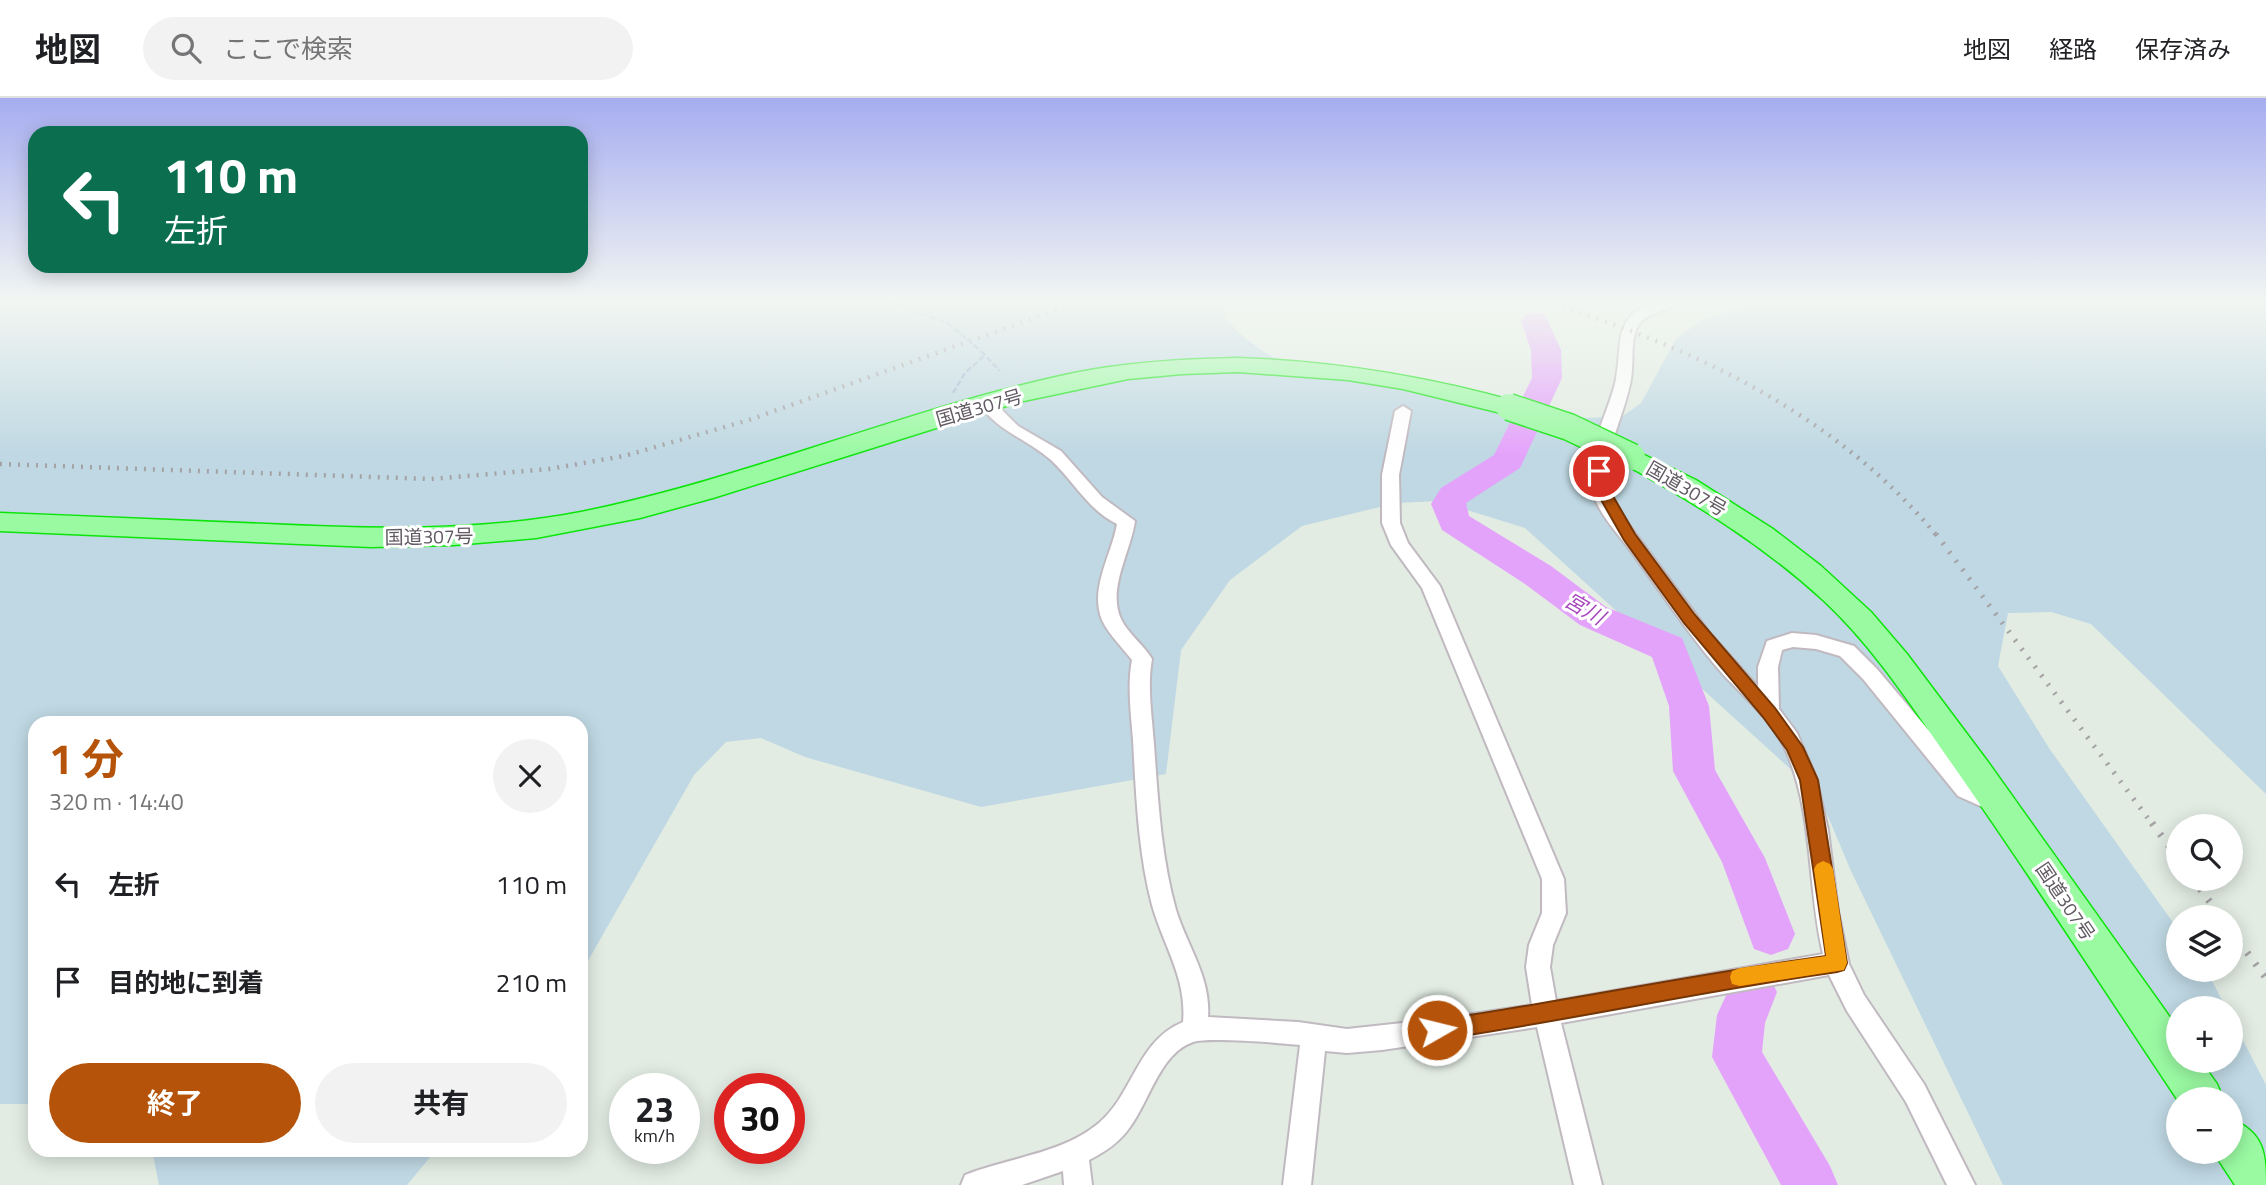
<!DOCTYPE html>
<html lang="ja">
<meta charset="utf-8">
<style>
:root{--surface:#fff;--page:#f2f2f2;--text:#202124;--muted:#757577;--line:#e0e0e0;--accent:#b45309}
body{margin:0;font-family:"Titillium Web","Noto Sans JP",sans-serif;background:var(--page);color:var(--text);height:100vh;display:flex;flex-direction:column;font-size:26px;white-space:nowrap}
*{box-sizing:border-box;margin:0}
p{font-size:23px;color:var(--muted)}
.icon{flex:none;width:38px;height:38px;fill:none;stroke:currentColor;stroke-width:2;stroke-linecap:round;stroke-linejoin:round}
.map{position:relative;flex:1;overflow:hidden}
.side{position:absolute;left:28px;top:618px;width:560px;height:441px;display:flex;flex-direction:column;background:var(--surface);border-radius:21px;box-shadow:0 4px 18px #0003}
.side>*{flex:none}
.hud{position:absolute;left:28px;top:28px;width:560px;height:147px;border-radius:21px;box-shadow:0 4px 18px #0003;background:#0b6e4f;color:#fff;overflow:hidden}
.fabs{position:absolute;left:2166px;top:716px;display:grid;gap:14px}
.fabs a{display:grid;place-items:center;width:77px;height:77px;border-radius:50%;background:var(--surface);box-shadow:0 4px 18px #0003;font-size:35px}
.speed{position:absolute;left:609px;top:975px;display:flex;gap:14px;font-size:35px;font-weight:700;text-align:center}
.speed>*{display:grid;place-content:center;width:91px;height:91px;border-radius:50%;background:var(--surface);box-shadow:0 4px 18px #0003;line-height:1}
.speed small{font-size:18px;font-weight:400}
.speed .limit{border:10px solid #d22;background:#fff;color:#111}
.pin{position:absolute;display:grid;place-items:center;width:60px;height:60px;color:#fff;margin:-30px;border:4px solid #fff;border-radius:50%;box-shadow:0 2px 7px #0007}
.me{position:absolute;width:77px;margin:-38px;rotate:82deg;stroke-linejoin:round;filter:drop-shadow(0 0 5px #0008)}
.turn{display:flex;align-items:center;gap:24px;height:147px;padding:0 21px;font-size:32px}
.turn .icon{width:91px;height:91px;stroke-width:2.5}
.turn b{display:block;font-size:49px;line-height:60px}
.round{display:grid;place-items:center;flex:none;width:74px;height:74px;border-radius:37px;background:var(--page)}
.summary{display:flex;align-items:center;justify-content:space-between;height:119px;padding:0 21px}
h1{font-size:42px;font-weight:700;line-height:52px;color:var(--accent)}
.cta{display:flex;gap:14px;margin-top:auto;padding:14px 21px}
.cta a{flex:1;height:80px;border-radius:42px;background:var(--accent);color:#fff;font-size:28px;font-weight:700;line-height:80px;text-align:center}
.cta a+a{background:var(--page);color:var(--text)}
ul{padding:0;list-style:none}
li{display:flex;align-items:center;gap:21px;height:98px;padding:0 21px}
li div{flex:1}
li b{display:block;font-size:26px}
li em{font-style:normal}
header{display:flex;align-items:center;gap:42px;box-sizing:border-box;height:98px;padding:0 35px;background:var(--surface);border-bottom:2px solid var(--line)}
header strong{font-size:33px}
nav{display:flex;gap:38px;margin-inline-start:auto;font-size:24px}
.search{width:490px;height:63px;background:var(--page);display:flex;align-items:center;gap:18px;box-sizing:border-box;padding:0 24px;border-radius:38px;color:var(--muted);font-size:26px}
.map>svg:first-child{display:block}
.green{fill:#bfd8e3;fill-rule:evenodd}
.lines{fill:none;stroke-linecap:round;stroke-linejoin:round}
.river{fill:#e4a3fb;fill-rule:evenodd}
.minor-casing{stroke:#c0b9c0;stroke-width:4}
.trunk-casing{stroke:#0de40a;stroke-width:3}
.path{stroke:#a3b9d4;stroke-width:2.5;stroke-dasharray:6 2.5;stroke-linecap:butt}
.minor{fill:#fff;fill-rule:evenodd}
.trunk{fill:#9afaa2;fill-rule:evenodd}
.rail-far2{stroke:#a4a2a5;stroke-width:4.5;stroke-dasharray:2 7;stroke-linecap:butt}
.rail-far1{stroke:#a4a2a5;stroke-width:5;stroke-dasharray:2 9;stroke-linecap:butt}
.rail{stroke:#a4a2a5;stroke-width:7;stroke-dasharray:2.5 11;stroke-linecap:butt}
.trunk-bridge-casing{stroke:#0de40a;stroke-width:29;stroke-linecap:butt}
.path-bridge{stroke:#a3b9d4;stroke-width:2.5;stroke-dasharray:6 2.5;stroke-linecap:butt}
.trunk-bridge{stroke:#9afaa2;stroke-width:26}
.route{fill:#b45309;stroke:#753606;stroke-width:2}
.slow{fill:#f59e0b}
.labels{text-anchor:middle;dominant-baseline:central;stroke-width:6;stroke-linejoin:round;paint-order:stroke}
.street-label{font-size:19px;fill:#615a62;stroke:#fff}
.water-label{font-size:21px;font-style:italic;fill:#a747bd;stroke:#fff}
</style>
<header>
<strong>地図</strong>
<div class="search"><svg class="icon" aria-label="search" viewBox="0 0 24 24"><circle cx="10" cy="10" r="6"/><path d="M15 15l6 6"/></svg>ここで検索</div>
<nav><a>地図</a><a>経路</a><a>保存済み</a></nav>
</header>
<div class="map">
<svg width="2266" height="1087" viewBox="0 0 2266 1087">
<rect width="100%" height="100%" fill="#e2ece3"/>
<g class="green">
<path d="M0,204h1228l-4,15c18,21 38,35 62,47l224,44 77,10 36,-2 18,-13 35,-64 24,-18 61,-19h505v492l-175,-170 -40,-12 -43,1 -10,53 51,82 130,183v39l28,1 19,37h-47v52h52v-43l35,68v100h-263l-152,-314 -32,-76 -294,-267 -87,-27 -42,2 -94,23 -72,54 -49,70 -15,124 -185,33 -176,-50 -44,-19 -35,4 -32,33 -113,198v-250h-546v381h-35zM2179,1001h52v53h-52z"/>
<polygon points="152,1052 436,1052 407,1087 159,1087"/>
</g>
<g class="lines">
<g class="river">
<polygon points="1535,214 1545,217 1561,252 1562,280 1520,370 1466,405 1469,418 1551,468 1606,509 1682,540 1709,608 1715,672 1765,760 1795,836 1788,851 1771,857 1754,851 1722,764 1673,673 1669,608 1652,559 1580,527 1525,486 1442,432 1431,406 1441,390 1494,357 1532,280 1531,252 1521,223 1525,217"/>
<polygon points="1752,872 1769,878 1777,894 1765,925 1762,954 1830,1068 1838,1087 1781,1087 1712,959 1717,917 1735,878"/>
</g>
<g class="minor-casing">
<path id="minor" d="M1656,204h23c-12,10 -32,9 -41,24 -8,14 -4,37 -7,53 -8,47 -40,88 -11,134l89,119 49,55v-20l9,-26 25,-8 24,2 38,11 23,23 97,115 30,14 3,6 -3,6 -8,3 -38,-17 -95,-117 -23,-23 -24,-7 -23,-2 -11,3 -4,17 1,42 18,24 19,44 12,53 10,81 11,53 15,31 60,89 51,101h-28l-41,-83 -59,-91 -18,-36 -268,48 41,162h-28l-37,-158 -155,23 -35,3 -22,-2 -14,134h-28l17,-140c-20,-2 -91,-8 -107,-3 -33,11 -44,60 -63,85 -10,15 -25,25 -41,33l3,25h-28l-1,-14 -41,14h-61l4,-10c45,-18 97,-21 134,-52 35,-30 38,-82 84,-101 4,-44 -20,-77 -31,-117 -14,-53 -16,-111 -19,-165 -2,-27 -6,-54 -1,-80 -10,-13 -23,-25 -30,-40 -13,-31 10,-66 15,-96 -29,-14 -43,-43 -66,-64 -25,-22 -51,-27 -72,-56l2,-3h12l25,25 43,25 41,46 33,24c-4,30 -28,68 -14,98 7,15 23,26 31,40 -5,28 0,57 2,86 4,54 7,112 22,165 11,36 35,67 32,107l90,5 49,7 92,-10 93,-14 -6,-38 3,-22 13,-32v-34l-120,-291 -31,-43 -9,-22v-48l13,-64 8,-5 8,5 -12,64 1,48 8,20 32,43 124,293 2,34 -13,32 -3,22 6,34 267,-47c-16,-67 -9,-139 -37,-203 -15,-34 -48,-58 -71,-86 -31,-37 -57,-77 -85,-115 -15,-20 -37,-42 -40,-69 -3,-35 19,-68 26,-102 7,-37 -4,-63 40,-77z"/>
</g>
<g class="trunk-casing">
<g id="trunk">
<path d="M1238,260c96,3 187,18 280,44l4,5 -4,5 -9,3 -106,-26 -55,-9 -110,-8 -56,2 -54,5 -109,23 -306,96 -73,20 -104,20 -82,7 -83,2 -371,-16v-18c89,3 177,8 266,11 104,5 212,8 315,-12 168,-34 326,-104 493,-139 54,-11 109,-14 164,-15z"/>
<path d="M1632,351l64,31 77,49 48,37 50,46 36,42 81,108 191,268v30h21l17,24 6,15h-44v3c-74,-111 -146,-222 -222,-331 -41,-58 -81,-122 -134,-171 -60,-55 -129,-98 -201,-137l-3,-6 3,-6z"/>
<path d="M2231,1021c33,14 35,34 35,66h-31l-19,-29 -3,-4h18z"/>
</g>
</g>
<g class="path">
<polyline points="890,204 948,225"/>
<polyline points="981,253 1000,273"/>
<polyline points="953,295 965,275 985,257"/>
</g>
<use href="#minor" class="minor"/>
<use href="#trunk" class="trunk"/>
<g class="rail-far2">
<path d="M1545,204c147,44 292,113 392,234"/>
<polyline points="0,366 431,381 549,371 624,358 749,322 1079,204"/>
</g>
<polyline class="rail-far1" points="1936,436 2153,727"/>
<g class="rail">
<polyline points="2152,725 2179,762"/>
<polyline points="2192,780 2221,819"/>
<polyline points="2231,833 2266,880"/>
</g>
<g class="trunk-bridge-casing">
<polyline id="trunk-bridge" points="1509,309 1569,329 1632,359"/>
</g>
<polyline class="path-bridge" points="948,225 981,253"/>
<use href="#trunk-bridge" class="trunk-bridge"/>
</g>
<linearGradient id="sky" x2="0" y2="1"><stop stop-color="#a6adf0"/><stop offset="0.57" stop-color="#f2f6f2"/><stop offset="1" stop-color="#f2f6f2" stop-opacity="0"/></linearGradient>
<rect width="2266" height="357" fill="url(#sky)"/>
<path class="route" d="M1599,369l7,4v13l29,50 60,81 80,93 28,39 15,33 29,183 -3,7 -7,2c-134,19 -266,48 -400,68l-7,-3 -3,-7 3,-7 7,-3c130,-19 259,-46 389,-64l-26,-176 -13,-30 -24,-33 -79,-94 -60,-83 -32,-56v-13z"/>
<polygon class="slow" points="1823,763 1830,766 1833,771 1847,865 1844,872 1740,888 1732,886 1730,879 1732,873 1740,870 1826,858 1814,771 1817,766"/>
<g class="labels">
<g class="street-label">
<text transform="translate(979 309) rotate(-16)">国道307号</text>
<text transform="translate(1687 390) rotate(30)">国道307号</text>
<text transform="translate(429 438) rotate(-1)">国道307号</text>
<text transform="translate(2066 803) rotate(56)">国道307号</text>
</g>
<g class="water-label">
<text transform="translate(1585 510) rotate(30)">宮川</text>
</g>
</g>
</svg>
<div class="fabs">
<a><svg class="icon" aria-label="search" viewBox="0 0 24 24"><circle cx="10" cy="10" r="6"/><path d="M15 15l6 6"/></svg></a>
<a><svg class="icon" aria-label="layers" viewBox="0 0 24 24"><path d="M12 4l9 5-9 5-9-5zM3 14l9 5 9-5"/></svg></a>
<a>+</a>
<a>−</a>
</div>
<div class="speed"><div>23<small>km/h</small></div><div class="limit">30</div></div>
<div class="pin" style="left:1599px;top:373px;background:#d93025"><svg class="icon" aria-label="arrive" viewBox="0 0 24 24"><path d="M6 21V4h12l-3 4 3 4H6"/></svg></div>
<svg class="me" style="left:1437px;top:932px" viewBox="-20 -20 40 40"><circle r="17" fill="#b45309" stroke="#fff" stroke-width="3"/><path d="M0-11L8 9 0 5-8 9z" fill="#fff"/></svg>
<div class="hud">
<div class="turn"><svg class="icon" aria-label="left" viewBox="0 0 24 24"><path d="M17 20v-9H6M10 6l-5 5 5 5"/></svg><div><b>110 m</b>左折</div></div>
</div>
<section class="side">
<div class="summary"><div><h1>1 分</h1><p>320 m · 14:40</p></div><a class="round"><svg class="icon" aria-label="close" viewBox="0 0 24 24"><path d="M6 6l12 12M18 6L6 18"/></svg></a></div>
<ul>
<li><svg class="icon" aria-label="left" viewBox="0 0 24 24"><path d="M17 20v-9H6M10 6l-5 5 5 5"/></svg><div><b>左折</b></div><em>110 m</em></li>
<li><svg class="icon" aria-label="arrive" viewBox="0 0 24 24"><path d="M6 21V4h12l-3 4 3 4H6"/></svg><div><b>目的地に到着</b></div><em>210 m</em></li>
</ul>
<div class="cta"><a>終了</a><a>共有</a></div>
</section>
</div>
